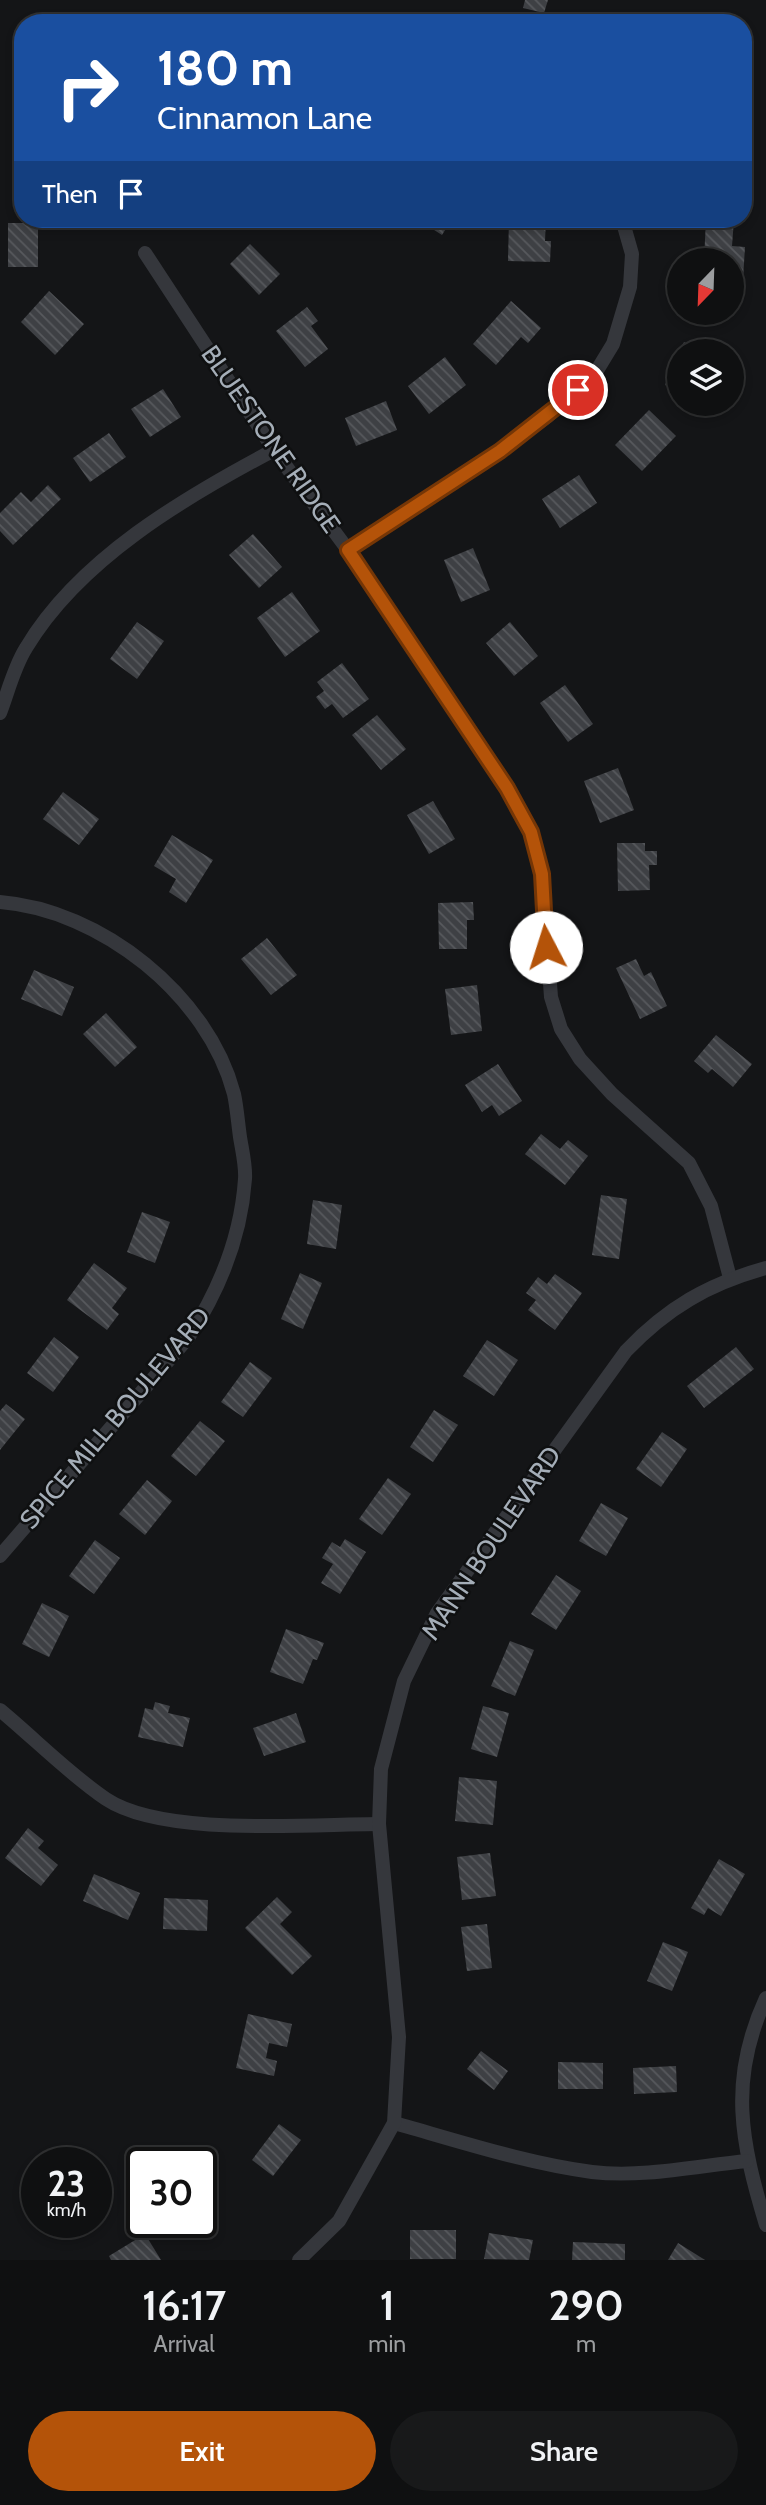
<!DOCTYPE html>
<style>
:root{--surface:#0f1011;--page:#18191a;--text:#f1f3f6;--muted:#9b9d9f;--line:#2f3031;--accent:#b45309}
body{margin:0;font-family:Cabin,sans-serif;background:var(--page);color:var(--text);height:100vh;display:flex;flex-direction:column;font-size:26px;white-space:nowrap}
*{box-sizing:border-box;margin:0}
p{font-size:23px;color:var(--muted)}
.icon{flex:none;width:38px;height:38px;fill:none;stroke:currentColor;stroke-width:2;stroke-linecap:round;stroke-linejoin:round}
.map{position:relative;height:2260px;overflow:hidden}
.sheet{display:flex;flex-direction:column;background:var(--surface);flex:1}
.sheet>*{flex:none}
.banner{position:absolute;left:14px;top:14px;width:738px;height:214px;border-radius:28px;box-shadow:0 4px 10px #0003,0 0 0 2px var(--line);background:#1a4fa0;color:#fff;overflow:hidden}
.needle{width:46px;rotate:203deg}
.tools{position:absolute;left:667px;top:248px;display:grid;gap:14px}
.tools a{display:grid;place-items:center;width:77px;height:77px;border-radius:50%;background:var(--surface);box-shadow:0 4px 10px #0003,0 0 0 2px var(--line);font-size:35px}
.speed{position:absolute;left:21px;top:2147px;display:flex;gap:14px;font-size:35px;font-weight:700;text-align:center}
.speed>*{display:grid;place-content:center;width:91px;height:91px;border-radius:50%;background:var(--surface);box-shadow:0 4px 10px #0003,0 0 0 2px var(--line);line-height:1}
.speed small{font-size:18px;font-weight:400}
.speed .limit{border:4px solid #111;border-radius:10px;background:#fff;color:#111}
.pin{position:absolute;display:grid;place-items:center;width:60px;height:60px;color:#fff;margin:-30px;border:4px solid #fff;border-radius:50%;box-shadow:0 2px 7px #0007}
.me{position:absolute;width:77px;margin:-38px;rotate:355deg;stroke-linejoin:round;filter:drop-shadow(0 0 5px #0008)}
.turn{display:flex;align-items:center;gap:24px;height:147px;padding:0 28px;font-size:32px}
.turn .icon{width:91px;height:91px;stroke-width:2.5}
.turn b{display:block;font-size:49px;line-height:60px}
.then{display:flex;align-items:center;height:66px;padding:0 28px;background:#0003;gap:14px;font-size:26px}
.eta{display:flex;justify-content:space-evenly;align-items:center;height:119px;text-align:center}
.eta b{font-size:42px;font-weight:600;line-height:49px}
.primary-button{display:flex;gap:14px;margin-top:auto;padding:14px 28px}
.primary-button a{flex:1;height:80px;border-radius:42px;background:var(--accent);color:#fff;font-size:28px;font-weight:600;line-height:80px;text-align:center}
.primary-button a+a{background:var(--page);color:var(--text)}
.map>svg:first-child{display:block}
.building{fill:url(#building-back-hatch)}
.lines{fill:none;stroke-linecap:round;stroke-linejoin:round}
.street{stroke:#35373c;stroke-width:14}
.route-casing{stroke:#753606;stroke-width:18}
.route{stroke:#b45309;stroke-width:12}
.labels{text-anchor:middle;dominant-baseline:central;stroke-width:5;stroke-linejoin:round;paint-order:stroke}
.street-label{font-size:26px;fill:#a5aeb8;stroke:#0f1011}
</style>
<div class="map">
<svg width="766" height="2260" viewBox="0 0 766 2260">
<defs>
<pattern id="building-back-hatch" width="6" height="6" patternUnits="userSpaceOnUse" patternTransform="scale(1.75)"><rect width="6" height="6" fill="#3e4044"/><path d="M-1 5l2 2M0 0l6 6M5-1l2 2" fill="none" stroke="#57595d"/></pattern>
</defs>
<rect width="100%" height="100%" fill="#141517"/>
<g class="building">
<polygon points="525,0 548,0 544,13 523,8"/>
<polygon points="421,219 452,219 442,235 420,221"/>
<polygon points="509,219 546,219 545,241 551,241 550,262 508,261"/>
<polygon points="706,219 734,219 732,246 745,247 742,295 732,295 732,261 704,261"/>
<rect x="8" y="223" width="30" height="44"/>
<polygon points="250,244 280,274 259,295 230,264"/>
<polygon points="49,291 84,324 55,355 21,322"/>
<polygon points="511,301 541,328 528,343 521,337 496,365 473,344"/>
<polygon points="307,307 318,321 311,326 328,349 305,367 276,331"/>
<polygon points="684,342 706,352 679,352"/>
<polygon points="679,353 679,391 665,385"/>
<polygon points="445,357 466,385 429,414 408,386"/>
<polygon points="163,389 181,417 150,437 131,409"/>
<polygon points="386,401 397,430 356,446 345,418"/>
<polygon points="649,410 676,436 642,471 615,445"/>
<polygon points="109,433 126,457 90,482 73,458"/>
<polygon points="579,475 597,503 560,528 542,499"/>
<polygon points="48,485 61,499 13,545 0,531 0,513 21,492 31,502"/>
<polygon points="253,534 282,567 259,588 229,555"/>
<polygon points="473,548 490,590 461,602 444,560"/>
<polygon points="292,592 320,631 285,657 257,618"/>
<polygon points="137,622 164,641 137,679 110,659"/>
<polygon points="510,622 538,656 514,676 486,643"/>
<polygon points="342,663 369,699 343,718 332,704 325,709 316,697 324,691 317,682"/>
<polygon points="565,685 593,724 568,742 540,703"/>
<polygon points="377,715 406,749 381,770 352,735"/>
<polygon points="618,768 634,810 600,823 584,781"/>
<polygon points="63,792 99,819 79,845 43,819"/>
<polygon points="433,801 455,839 429,854 407,815"/>
<polygon points="172,835 213,860 186,903 169,892 176,879 154,866"/>
<polygon points="617,843 645,843 645,851 657,851 657,865 649,865 650,890 618,891"/>
<polygon points="473,902 474,920 467,920 467,949 439,949 438,903"/>
<polygon points="267,938 297,975 271,995 241,959"/>
<polygon points="636,959 644,976 651,972 667,1006 640,1019 616,968"/>
<polygon points="34,970 74,987 62,1016 21,999"/>
<polygon points="477,985 482,1031 451,1035 445,989"/>
<polygon points="106,1013 137,1047 115,1067 83,1034"/>
<polygon points="716,1035 752,1064 733,1087 712,1069 708,1073 694,1061"/>
<polygon points="498,1064 522,1101 499,1116 492,1105 482,1112 465,1085"/>
<polygon points="541,1134 560,1149 568,1140 588,1156 565,1185 525,1154"/>
<polygon points="601,1195 627,1199 619,1259 592,1255"/>
<polygon points="313,1200 342,1205 336,1249 307,1244"/>
<polygon points="142,1212 170,1222 155,1263 127,1252"/>
<polygon points="94,1263 127,1288 112,1308 119,1314 107,1330 67,1300"/>
<polygon points="300,1273 322,1283 303,1329 281,1319"/>
<polygon points="555,1274 582,1293 555,1330 528,1310 536,1300 526,1293 538,1277 547,1284"/>
<polygon points="54,1337 79,1357 53,1392 27,1373"/>
<polygon points="487,1340 518,1360 494,1396 463,1376"/>
<polygon points="736,1347 754,1369 704,1408 687,1386"/>
<polygon points="250,1362 272,1378 243,1417 221,1402"/>
<polygon points="6,1404 25,1419 0,1450 0,1411"/>
<polygon points="434,1410 458,1425 433,1462 410,1447"/>
<polygon points="200,1421 225,1441 196,1476 171,1456"/>
<polygon points="662,1432 687,1449 661,1487 636,1469"/>
<polygon points="388,1478 411,1494 382,1535 359,1519"/>
<polygon points="147,1480 172,1501 145,1535 119,1514"/>
<polygon points="601,1503 628,1518 606,1556 579,1541"/>
<polygon points="345,1539 366,1552 340,1594 321,1583 333,1564 322,1558 332,1542 340,1547"/>
<polygon points="95,1540 120,1558 94,1594 69,1576"/>
<polygon points="556,1575 581,1591 556,1630 531,1614"/>
<polygon points="42,1603 69,1616 49,1657 22,1644"/>
<polygon points="286,1629 324,1643 317,1660 313,1659 303,1684 270,1672"/>
<polygon points="510,1641 534,1650 515,1696 491,1686"/>
<polygon points="155,1702 170,1706 168,1713 190,1718 183,1747 138,1737 145,1708 153,1710"/>
<polygon points="483,1706 509,1713 497,1757 471,1749"/>
<polygon points="296,1713 306,1742 264,1756 253,1728"/>
<polygon points="459,1777 497,1781 493,1825 455,1821"/>
<polygon points="28,1828 44,1841 38,1848 58,1865 41,1886 5,1858"/>
<polygon points="490,1853 496,1896 462,1900 457,1857"/>
<polygon points="719,1859 745,1874 721,1916 708,1908 704,1915 691,1908"/>
<polygon points="94,1874 140,1893 128,1920 83,1901"/>
<polygon points="277,1897 292,1912 280,1924 312,1956 292,1975 245,1928"/>
<polygon points="164,1898 208,1900 207,1931 163,1929"/>
<polygon points="487,1924 492,1968 467,1971 461,1927"/>
<polygon points="663,1942 688,1952 672,1991 647,1981"/>
<polygon points="248,2014 292,2024 287,2047 269,2043 266,2058 277,2061 274,2076 236,2068"/>
<polygon points="481,2051 508,2071 494,2090 467,2069"/>
<polygon points="558,2062 603,2063 603,2089 558,2089"/>
<polygon points="676,2066 677,2092 634,2094 633,2068"/>
<polygon points="279,2124 301,2140 273,2176 252,2160"/>
<polygon points="201,2184 219,2201 201,2219"/>
<rect x="410" y="2230" width="46" height="29"/>
<polygon points="489,2233 533,2240 529,2260 484,2259"/>
<polygon points="145,2234 161,2260 111,2260 109,2256"/>
<polygon points="573,2242 625,2244 625,2260 572,2260"/>
<polygon points="678,2243 705,2260 668,2260"/>
</g>
<g class="lines">
<g class="street">
<polyline points="145,253 274,450 348,550 507,788 531,832 542,874 551,997 561,1029 580,1059 612,1094 689,1163 711,1206 730,1278"/>
<polyline points="348,550 500,451 548,416 593,377 613,344 630,287 632,254 622,219"/>
<path d="M0,713c8,-21 14,-46 26,-65 53,-89 159,-151 248,-198"/>
<path d="M0,902c101,8 208,93 234,192 3,14 4,29 6,43 2,13 6,29 5,42 -4,59 -25,110 -57,159l-188,218"/>
<path d="M0,1710c35,29 69,64 106,89 57,38 203,25 273,25"/>
<path d="M766,1998c-38,82 -25,144 0,227"/>
<path d="M394,2123c65,18 131,40 198,49 50,6 105,-6 155,-11"/>
<path d="M299,2260l40,-39 55,-98 5,-86 -20,-213 2,-55 23,-88 33,-68 189,-262c41,-43 82,-67 140,-83"/>
</g>
</g>
<g class="lines">
<g class="route-casing">
<polyline id="route" points="546,947 542,874 531,832 507,788 348,550 500,451 578,390"/>
</g>
<use href="#route" class="route"/>
</g>
<g class="labels">
<g class="street-label">
<text transform="translate(271 439) rotate(55)">BLUESTONE RIDGE</text>
<text transform="translate(115 1418) rotate(-50)">SPICE MILL BOULEVARD</text>
<text transform="translate(491 1543) rotate(-56)">MANN BOULEVARD</text>
</g>
</g>
</svg>
<div class="tools">
<a><svg class="needle" viewBox="-14 -14 28 28"><path d="M0-13l5 13h-10z" fill="#e53935"/><path d="M0 13l5-13h-10z" fill="#9b9d9f"/></svg></a>
<a><svg class="icon" aria-label="layers" viewBox="0 0 24 24"><path d="M12 4l9 5-9 5-9-5zM3 14l9 5 9-5"/></svg></a>
</div>
<div class="speed"><div>23<small>km/h</small></div><div class="limit">30</div></div>
<div class="pin" style="left:578px;top:390px;background:#d93025"><svg class="icon" aria-label="arrive" viewBox="0 0 24 24"><path d="M6 21V4h12l-3 4 3 4H6"/></svg></div>
<svg class="me" style="left:546px;top:947px" viewBox="-20 -20 40 40"><circle r="19" fill="#fff"/><path d="M0-13L10 11 0 6-10 11z" fill="#b45309"/></svg>
<div class="banner">
<div class="turn"><svg class="icon" aria-label="right" viewBox="0 0 24 24"><path d="M7 20v-9h11M14 6l5 5-5 5"/></svg><div><b>180 m</b>Cinnamon Lane</div></div>
<div class="then">Then<svg class="icon" aria-label="arrive" viewBox="0 0 24 24"><path d="M6 21V4h12l-3 4 3 4H6"/></svg></div>
</div>
</div>
<section class="sheet">
<div class="eta">
<div><b>16:17</b><p>Arrival</p></div>
<div><b>1</b><p>min</p></div>
<div><b>290</b><p>m</p></div>
</div>
<div class="primary-button"><a>Exit</a><a>Share</a></div>
</section>
